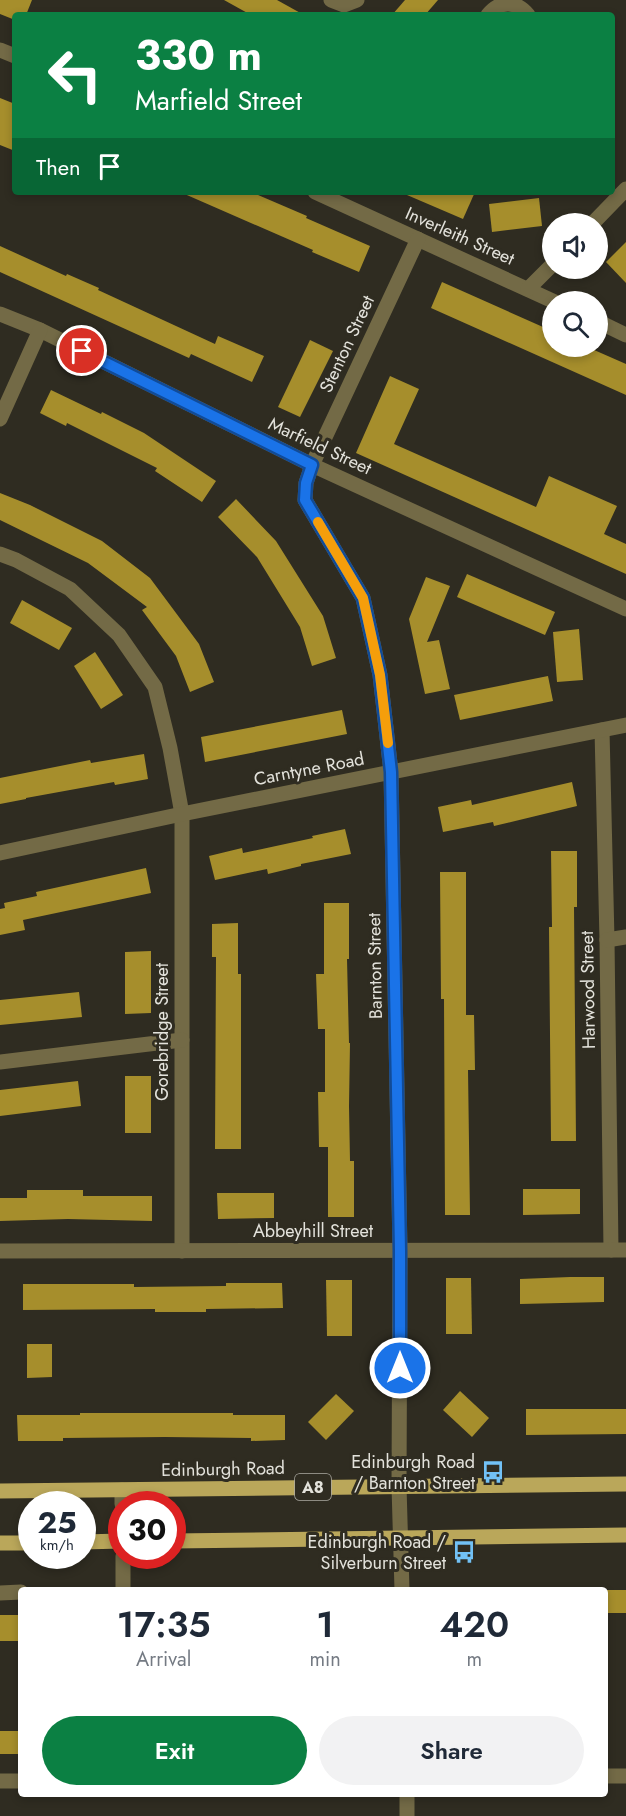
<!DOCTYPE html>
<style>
:root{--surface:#fff;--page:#f2f2f3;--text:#1f2937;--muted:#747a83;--accent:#0b8043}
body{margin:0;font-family:Jost,sans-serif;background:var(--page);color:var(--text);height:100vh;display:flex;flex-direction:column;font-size:22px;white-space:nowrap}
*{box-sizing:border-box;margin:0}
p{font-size:20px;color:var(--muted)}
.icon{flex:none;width:33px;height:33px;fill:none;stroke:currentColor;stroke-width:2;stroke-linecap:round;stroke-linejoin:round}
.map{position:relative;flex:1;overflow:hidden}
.drawer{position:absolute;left:18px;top:1587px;width:590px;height:210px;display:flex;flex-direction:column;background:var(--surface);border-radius:6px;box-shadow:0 3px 9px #0003}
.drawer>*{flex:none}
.hud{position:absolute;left:12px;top:12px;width:603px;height:183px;border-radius:6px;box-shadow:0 3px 9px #0003;background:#0b8043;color:#fff;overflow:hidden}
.tools{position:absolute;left:542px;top:213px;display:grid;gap:12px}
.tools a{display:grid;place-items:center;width:66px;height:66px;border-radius:50%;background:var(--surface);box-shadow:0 3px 9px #0003;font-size:30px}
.speed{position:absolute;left:18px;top:1491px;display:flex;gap:12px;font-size:30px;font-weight:700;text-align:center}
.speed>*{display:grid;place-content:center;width:78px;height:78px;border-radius:50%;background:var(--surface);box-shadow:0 3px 9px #0003;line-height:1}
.speed small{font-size:15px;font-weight:400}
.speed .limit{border:9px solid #d22;background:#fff;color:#111}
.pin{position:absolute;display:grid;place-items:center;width:51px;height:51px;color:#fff;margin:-26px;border:3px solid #fff;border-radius:50%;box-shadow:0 2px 6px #0007}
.me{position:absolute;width:66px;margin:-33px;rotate:0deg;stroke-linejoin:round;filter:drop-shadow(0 0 4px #0008)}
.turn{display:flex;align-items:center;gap:21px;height:126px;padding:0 24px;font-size:27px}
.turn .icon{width:78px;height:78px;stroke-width:2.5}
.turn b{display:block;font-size:42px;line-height:51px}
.then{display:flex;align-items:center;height:57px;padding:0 24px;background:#0003;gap:12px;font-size:22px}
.eta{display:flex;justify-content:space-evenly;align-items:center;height:102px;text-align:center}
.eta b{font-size:36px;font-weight:600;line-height:42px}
.cta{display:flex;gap:12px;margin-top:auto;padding:12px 24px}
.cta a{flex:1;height:69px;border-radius:36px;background:var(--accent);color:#fff;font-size:24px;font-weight:600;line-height:69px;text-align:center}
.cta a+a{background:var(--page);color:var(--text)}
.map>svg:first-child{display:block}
.building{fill:#a68e2c}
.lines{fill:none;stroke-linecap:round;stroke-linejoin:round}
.minor{stroke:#736a46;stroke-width:15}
.major{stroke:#baa75a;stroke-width:15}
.route-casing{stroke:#114b97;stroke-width:15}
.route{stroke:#1a73e8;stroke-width:10}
.slow{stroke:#f59e0b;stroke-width:10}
.labels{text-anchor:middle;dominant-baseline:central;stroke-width:6;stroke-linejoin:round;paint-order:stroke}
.shield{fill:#2f2c21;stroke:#adaba3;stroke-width:1.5}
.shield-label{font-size:16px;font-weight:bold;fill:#e3e2db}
.street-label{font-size:18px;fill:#e3e2db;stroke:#2f2c21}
.poi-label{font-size:18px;fill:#e3e2db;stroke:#2f2c21;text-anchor:end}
</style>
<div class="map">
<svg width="626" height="1816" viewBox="0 0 626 1816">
<rect width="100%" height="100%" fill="#2f2c21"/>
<g class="building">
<polygon points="0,0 32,0 26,15 15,15 15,20 0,14"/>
<polygon points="224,0 277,0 304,15 251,15"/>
<polygon points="405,0 438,0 425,15 392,15"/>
<polygon points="0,98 15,104 15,151 0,145"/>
<polygon points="180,192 251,192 307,216 306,218 370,246 359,272 312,252 313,250"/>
<polygon points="400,192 475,192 463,219"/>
<polygon points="539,198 542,226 492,232 489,204"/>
<polygon points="626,242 626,283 606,262"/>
<polygon points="0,246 66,276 67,274 99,288 98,290 215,344 218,336 264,356 252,382 191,354 189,358 0,272"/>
<polygon points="442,282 552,331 552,346 585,346 626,364 626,395 431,308"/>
<polygon points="310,340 333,351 300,417 278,407"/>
<polygon points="390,376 419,389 394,444 536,507 549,476 617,506 604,534 626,544 626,574 356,453"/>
<polygon points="51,390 101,414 102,412 144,433 216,481 202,502 155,471 157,468 67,423 66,426 40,413"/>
<polygon points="0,493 30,505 102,541 150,578 199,644 214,682 190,692 176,656 142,610 147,607 88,563 0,520"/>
<polygon points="236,499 276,541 323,616 336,658 312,666 300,627 257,557 218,517"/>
<polygon points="467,574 555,612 545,635 457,597"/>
<polygon points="426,577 450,586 427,642 439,640 450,689 425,694 409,619"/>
<polygon points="22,600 72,628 59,650 10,623"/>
<polygon points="579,629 583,680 557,682 553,632"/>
<polygon points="95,652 123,695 101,709 74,666"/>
<polygon points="548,676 553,701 460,720 454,695"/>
<polygon points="342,710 347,734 205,762 201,737"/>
<polygon points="144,754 148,779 115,785 114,782 26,798 26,799 0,804 0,778 90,760 91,763"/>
<polygon points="572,782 577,806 494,826 493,822 443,832 438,807 471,800 472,805"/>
<polygon points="345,829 351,854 301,864 301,866 268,874 267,869 215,880 209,856 242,848 243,853 313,838 312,836"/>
<polygon points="551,851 577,851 577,907 574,907 576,1141 551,1141 549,927 552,927"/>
<polygon points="146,868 151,893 23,920 25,930 0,935 0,909 5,908 4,903 37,896 36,892"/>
<polygon points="440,872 466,872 466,1015 474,1015 475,1070 468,1070 470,1215 445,1215 444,999 441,999"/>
<polygon points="324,903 349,903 349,959 347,959 349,1043 350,1043 349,1106 350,1161 354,1161 354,1217 328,1217 328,1147 319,1147 318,1092 325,1092 325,1029 318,1029 316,974 324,974"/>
<polygon points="238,923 238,974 241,974 241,1149 215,1149 216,957 212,957 212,924"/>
<polygon points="151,951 151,1013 125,1014 125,952"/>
<polygon points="79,992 82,1017 0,1025 0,1000"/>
<rect x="125" y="1076" width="26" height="57"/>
<polygon points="78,1081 81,1106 0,1116 0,1090"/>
<polygon points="523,1189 580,1189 580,1214 523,1215"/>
<polygon points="27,1190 83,1190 83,1196 152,1196 152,1221 68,1219 0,1221 0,1198 27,1198"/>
<polygon points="217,1193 274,1193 274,1218 218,1219"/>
<polygon points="570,1277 604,1277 604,1302 520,1304 520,1279"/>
<polygon points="446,1278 471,1278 472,1334 446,1334"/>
<polygon points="326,1280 352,1280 352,1336 327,1336"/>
<polygon points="226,1283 282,1283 283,1308 206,1309 206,1312 155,1312 155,1309 23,1310 23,1284 134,1284 134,1287 226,1286"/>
<polygon points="27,1344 52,1344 52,1377 27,1378"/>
<polygon points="460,1391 489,1418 472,1437 443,1410"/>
<polygon points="336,1394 354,1411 326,1440 308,1422"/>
<polygon points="526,1409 626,1409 626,1434 526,1435"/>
<polygon points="80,1413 233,1413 233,1415 285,1415 285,1440 251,1441 251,1438 165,1437 63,1438 63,1441 18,1441 17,1415 80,1415"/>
<rect x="604" y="1590" width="22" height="23"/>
<rect x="0" y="1615" width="21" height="26"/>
<rect x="0" y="1731" width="21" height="23"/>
</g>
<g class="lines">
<g class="minor">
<polyline points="331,0 344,5 357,0"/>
<path d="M488,15c11,-14 28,-15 40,0"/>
<polyline points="0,50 15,56"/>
<polyline points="315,192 555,302"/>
<polyline points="592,224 626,189"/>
<polyline points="528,289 552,265"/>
<polyline points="0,314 40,330 312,465 626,609"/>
<polyline points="597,321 626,335"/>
<polyline points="0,419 40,330"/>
<polyline points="0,554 16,560 70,589 119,635 155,687 170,748 182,814 182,1251"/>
<polyline points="602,730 607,940 611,1250"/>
<polyline points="0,853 182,814 626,725"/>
<polyline points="607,940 626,937"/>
<polyline points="0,1062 182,1040"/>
<polyline points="0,1251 626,1250"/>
<polyline points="122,1490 122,1504"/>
<polyline points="123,1556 123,1590"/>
<polyline points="402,1590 399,1486 400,1250 391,772 380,675 363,598 305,500 306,483 312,465 418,239"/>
<polyline points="0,1593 21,1592"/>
<polyline points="604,1776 626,1776"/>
<polyline points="0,1781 21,1781"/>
<polyline points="407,1794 407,1816"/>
</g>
<g class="major">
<polyline points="0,1491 626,1484"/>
<polyline points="172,1541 626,1535"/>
<polyline points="82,1542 122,1541"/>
<polyline points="0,1543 32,1543"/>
</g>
</g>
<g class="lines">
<g class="route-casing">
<polyline id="route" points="82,351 312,465 306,483 305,500 363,598 380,675 391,772 400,1250 400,1368"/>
</g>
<use href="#route" class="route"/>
<polyline class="slow" points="318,522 363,598 380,675 388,743"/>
</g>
<defs>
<g id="bus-bare" transform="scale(1.8)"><path d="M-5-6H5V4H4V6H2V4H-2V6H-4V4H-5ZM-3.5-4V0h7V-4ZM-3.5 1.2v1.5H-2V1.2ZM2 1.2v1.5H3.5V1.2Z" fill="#72c1f5" stroke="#2f2c21" stroke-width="2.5" paint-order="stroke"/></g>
</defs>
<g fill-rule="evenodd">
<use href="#bus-bare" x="493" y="1472"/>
<use href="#bus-bare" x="464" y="1552"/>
</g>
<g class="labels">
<rect class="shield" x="295" y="1474" width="36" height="26" rx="4.5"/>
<g class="shield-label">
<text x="313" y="1487">A8</text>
</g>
<g class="street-label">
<text transform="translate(460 236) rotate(24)">Inverleith Street</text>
<text transform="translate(347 344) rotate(-65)">Stenton Street</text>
<text transform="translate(320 446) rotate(25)">Marfield Street</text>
<text transform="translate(309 769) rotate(-11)">Carntyne Road</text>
<text transform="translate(375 966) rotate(-91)">Barnton Street</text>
<text transform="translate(588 990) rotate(-91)">Harwood Street</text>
<text transform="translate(162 1032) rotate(-90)">Gorebridge Street</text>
<text x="313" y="1231">Abbeyhill Street</text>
<text transform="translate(223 1469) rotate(-1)">Edinburgh Road</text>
</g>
<g class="poi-label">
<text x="475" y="1462">Edinburgh Road<tspan x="475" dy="21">/ Barnton Street</tspan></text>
<text x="446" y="1542">Edinburgh Road /<tspan x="446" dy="21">Silverburn Street</tspan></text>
</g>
</g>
</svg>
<div class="tools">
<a><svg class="icon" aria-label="sound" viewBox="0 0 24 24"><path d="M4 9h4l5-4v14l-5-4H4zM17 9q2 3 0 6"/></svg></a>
<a><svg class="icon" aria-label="search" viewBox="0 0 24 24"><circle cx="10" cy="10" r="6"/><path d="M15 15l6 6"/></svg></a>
</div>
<div class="speed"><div>25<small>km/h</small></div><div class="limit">30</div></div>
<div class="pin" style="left:82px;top:351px;background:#d93025"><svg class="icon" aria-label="arrive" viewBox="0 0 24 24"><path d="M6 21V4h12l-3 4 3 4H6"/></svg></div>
<svg class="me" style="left:400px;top:1368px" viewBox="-20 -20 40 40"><circle r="17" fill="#1a73e8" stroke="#fff" stroke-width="3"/><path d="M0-11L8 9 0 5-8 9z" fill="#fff"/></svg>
<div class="hud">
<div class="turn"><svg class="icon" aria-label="left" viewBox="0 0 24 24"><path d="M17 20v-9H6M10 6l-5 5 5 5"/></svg><div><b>330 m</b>Marfield Street</div></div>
<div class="then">Then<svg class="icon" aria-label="arrive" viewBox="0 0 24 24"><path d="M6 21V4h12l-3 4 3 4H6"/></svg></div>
</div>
<section class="drawer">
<div class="eta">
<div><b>17:35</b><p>Arrival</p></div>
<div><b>1</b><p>min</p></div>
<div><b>420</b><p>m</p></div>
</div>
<div class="cta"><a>Exit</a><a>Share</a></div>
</section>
</div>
